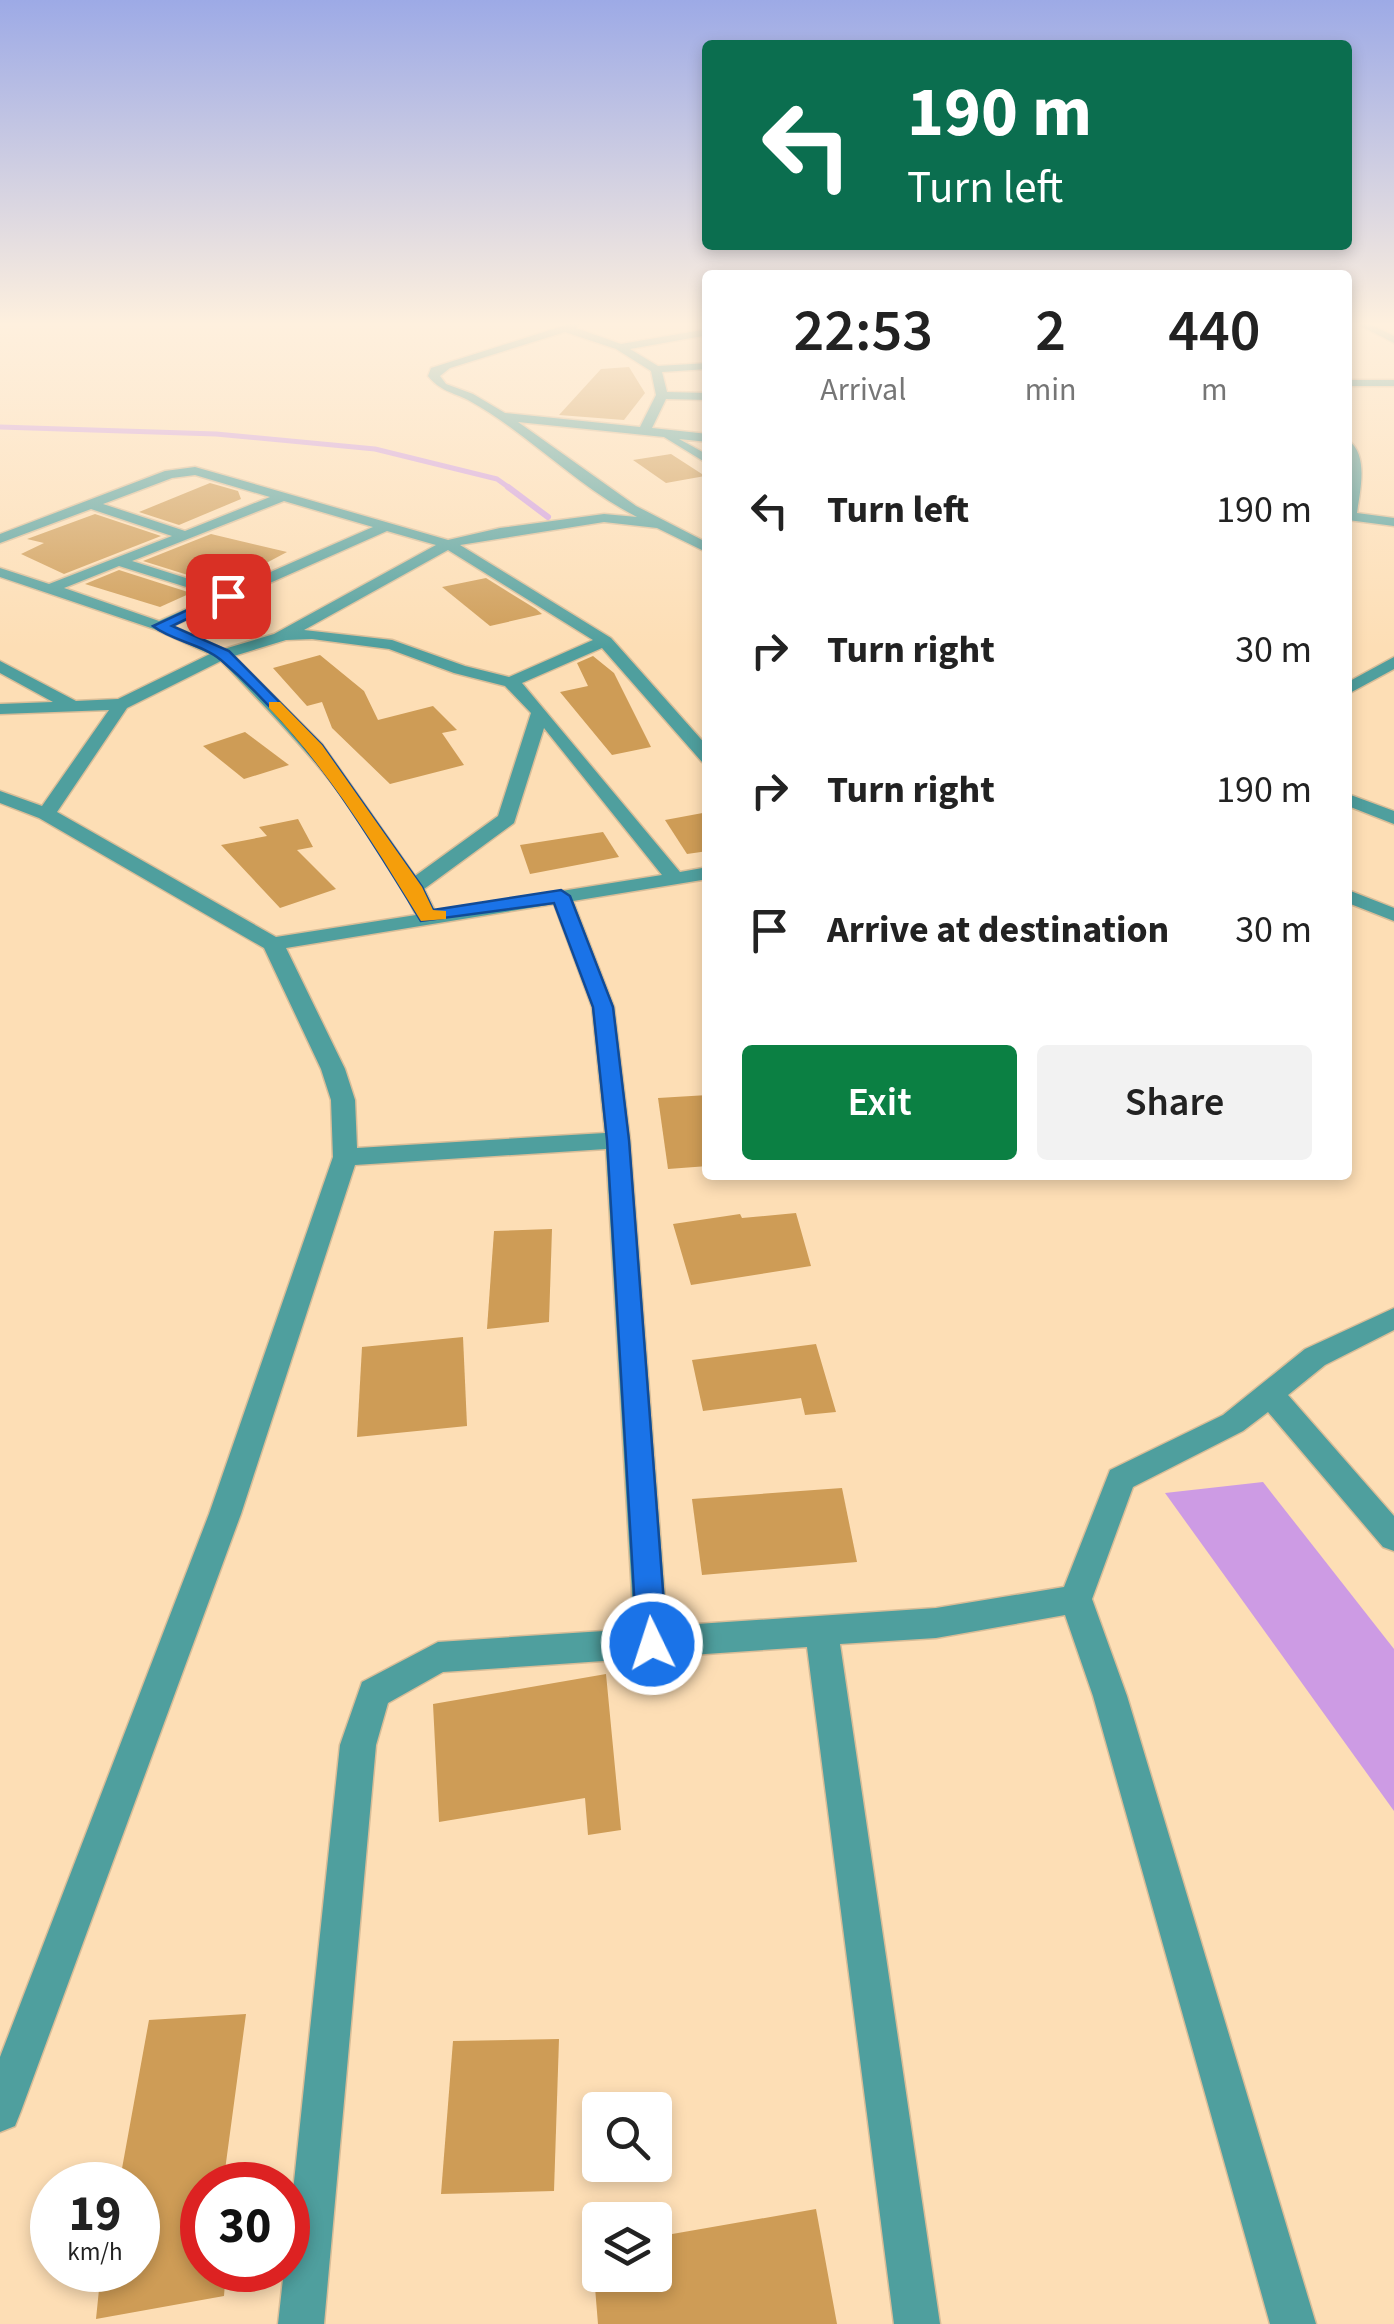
<!DOCTYPE html>
<style>
:root{--surface:#fff;--page:#f2f2f2;--text:#222;--muted:#767676;--accent:#0b8043}
body{margin:0;font-family:"Source Sans 3",sans-serif;background:var(--page);color:var(--text);height:100vh;display:flex;flex-direction:column;font-size:38px;white-space:nowrap}
*{box-sizing:border-box;margin:0}
p{font-size:32px;color:var(--muted)}
.icon{flex:none;width:55px;height:55px;fill:none;stroke:currentColor;stroke-width:2;stroke-linecap:round;stroke-linejoin:round}
.map{position:relative;flex:1;overflow:hidden}
.sheet{position:absolute;left:702px;top:270px;width:650px;height:910px;display:flex;flex-direction:column;background:var(--surface);border-radius:10px;box-shadow:0 5px 15px #0003}
.sheet>*{flex:none}
.banner{position:absolute;left:702px;top:40px;width:650px;height:210px;border-radius:10px;box-shadow:0 5px 15px #0003;background:#0b6e4f;color:#fff;overflow:hidden}
.buttons{position:absolute;left:582px;top:2092px;display:grid;gap:20px}
.buttons a{display:grid;place-items:center;width:90px;height:90px;border-radius:10px;background:var(--surface);box-shadow:0 5px 15px #0003;font-size:50px}
.speed{position:absolute;left:30px;top:2162px;display:flex;gap:20px;font-size:50px;font-weight:700;text-align:center}
.speed>*{display:grid;place-content:center;width:130px;height:130px;border-radius:50%;background:var(--surface);box-shadow:0 5px 15px #0003;line-height:1}
.speed small{font-size:25px;font-weight:400}
.speed .limit{border:15px solid #d22;background:#fff;color:#111}
.pin{position:absolute;display:grid;place-items:center;width:85px;height:85px;color:#fff;margin:-42px;border-radius:20px;box-shadow:0 5px 15px #0006}
.me{position:absolute;width:110px;margin:-55px;rotate:356deg;stroke-linejoin:round;filter:drop-shadow(0 0 8px #0008)}
.turn{display:flex;align-items:center;gap:35px;height:210px;padding:0 40px;font-size:45px}
.turn .icon{width:130px;height:130px;stroke-width:2.5}
.turn b{display:block;font-size:70px;line-height:85px}
.eta{display:flex;justify-content:space-evenly;align-items:center;height:170px;text-align:center}
.eta b{font-size:60px;font-weight:600;line-height:70px}
.primary-button{display:flex;gap:20px;margin-top:auto;padding:20px 40px}
.primary-button a{flex:1;height:115px;border-radius:10px;background:var(--accent);color:#fff;font-size:40px;font-weight:600;line-height:115px;text-align:center}
.primary-button a+a{background:var(--page);color:var(--text)}
ul{padding:0;list-style:none}
li{display:flex;align-items:center;gap:30px;height:140px;padding:0 40px}
li div{flex:1}
li b{display:block;font-size:38px}
li em{font-style:normal}
.map>svg:first-child{display:block}
.water{fill:#cd9be4}
.lines{fill:none;stroke-linecap:round;stroke-linejoin:round}
.stream-far1{stroke:#cd9be4;stroke-width:5}
.stream{stroke:#cd9be4;stroke-width:6}
.building{fill:#ce9c56}
.street-casing{stroke:#d9bd98;stroke-width:3}
.street{fill:#4f9f9e;fill-rule:evenodd}
.route{fill:#1a73e8;stroke:#114b97;stroke-width:2.5}
.slow{fill:#f59e0b}
</style>
<div class="map">
<svg width="1394" height="2324" viewBox="0 0 1394 2324">
<rect width="100%" height="100%" fill="#fddeb5"/>
<polygon class="water" points="1263,1482 1394,1649 1394,1811 1165,1493"/>
<g class="lines">
<polyline class="stream-far1" points="0,427 216,434 375,449 497,479 511,489"/>
<polyline class="stream" points="508,487 548,517"/>
</g>
<g class="building">
<polygon points="629,367 645,393 624,420 559,415 601,369"/>
<polygon points="671,454 705,476 666,483 633,460"/>
<polygon points="210,483 238,491 241,499 179,525 139,512"/>
<polygon points="95,514 161,536 64,574 21,554 44,543 27,539"/>
<polygon points="211,534 287,552 223,586 143,561"/>
<polygon points="119,570 191,593 160,607 85,584"/>
<polygon points="486,578 536,609 542,614 490,626 442,587"/>
<polygon points="320,655 364,691 378,720 433,706 457,730 442,733 464,765 390,784 332,728 322,702 307,706 273,668"/>
<polygon points="593,656 614,673 651,747 612,755 560,692 588,686 577,663"/>
<polygon points="245,732 289,765 244,779 203,746"/>
<polygon points="708,812 708,851 687,854 665,820"/>
<polygon points="298,819 313,847 297,850 336,889 280,908 221,845 267,836 259,827"/>
<polygon points="603,832 619,857 530,874 520,845"/>
<polygon points="708,1095 708,1166 668,1169 658,1098"/>
<polygon points="796,1213 811,1266 691,1285 673,1224 740,1214 742,1218"/>
<polygon points="552,1229 549,1322 487,1329 494,1231"/>
<polygon points="463,1337 467,1426 357,1437 362,1347"/>
<polygon points="816,1344 836,1412 805,1415 801,1398 703,1411 692,1360"/>
<polygon points="842,1488 857,1562 702,1575 692,1499"/>
<polygon points="606,1674 621,1830 588,1835 585,1798 439,1822 433,1704"/>
<polygon points="246,2014 223,2185 202,2185 202,2270 226,2270 224,2296 96,2319 101,2270 138,2270 138,2185 119,2185 149,2020"/>
<polygon points="559,2039 554,2191 441,2194 453,2041"/>
<polygon points="816,2209 837,2324 598,2324 594,2275 655,2275 655,2237"/>
</g>
<g class="lines">
<g class="street-casing">
<g id="street">
<path d="M572,323h8l-4,5 45,16 87,-15v6l-78,14 28,17 50,-3v6l-46,3 5,20 41,1v7l-42,-1 -14,29 56,6v8l-29,-3 29,16v9l-44,-27 -146,-15 118,84 72,37v10l-51,-25 -53,-6 -144,23 151,93 97,109v16l-6,-1 -100,-114 -80,35 158,189 28,-5v12l-135,22 41,106 16,133 37,486 269,-18 128,-21 46,-117 113,-55 82,-66 89,-41v22l-69,35 -37,30 106,121v35l-11,-4 -115,-135 -25,19 -110,56 -41,112 35,97 189,628h-46l-177,-628 -28,-81 -129,23 -96,6 100,680h-46l-87,-677 -364,25 -55,31 -12,42 -52,579h-46l6,-54h4v-31l52,-494 22,-63 76,-40 196,-13 -28,-480 -251,16 -114,349 -220,597 -6,15 -15,6v-75l209,-543 124,-357 -2,-57 -10,-31 -57,-121 -225,-130 -39,-15v-12l42,15 67,-96 -109,4v-10l53,-2 -53,-29v-12l76,40 42,-2 92,-45 -56,-25 -154,-52v-9l49,16 123,-48 -81,-27 -91,34v-9l165,-63 30,-4 253,73 52,-12 104,-14 33,3c-61,-31 -109,-84 -169,-117 -16,-8 -28,-9 -40,-24l3,-8zM565,332l51,17 35,22 5,24 -16,32 -135,-14 -32,-19 -27,-10 -6,-8 10,-8zM195,475l75,22 -85,34 -82,-27 69,-26zM284,501l89,26 -146,64 -95,-30zM387,531l49,14 -162,89 -50,15 -51,-23zM448,550l145,90 -84,37 -44,-11 -73,-26 -88,-10zM119,566l96,30 -56,25 -95,-33zM312,639l77,10 65,24 51,13 26,27 -33,103 -83,60 -93,-132 -88,-88 52,-16zM221,661c74,76 150,156 195,254l-140,22 -219,-125 70,-104zM544,728l118,147 -227,36 -11,-22 90,-66zM554,904l38,103 13,126 -248,15 -2,-48 -10,-31 -59,-121z"/>
<polygon points="1355,323 1368,323 1394,336 1394,343"/>
<rect x="1348" y="380" width="46" height="6"/>
<path d="M1348,440c21,15 12,50 9,73l37,5v8l-46,-6z"/>
<polygon points="1394,657 1394,669 1348,694 1348,682"/>
<polygon points="1348,794 1394,811 1394,824 1348,806"/>
<polygon points="1348,890 1394,908 1394,921 1348,903"/>
</g>
</g>
<use href="#street" class="street"/>
</g>
<linearGradient id="sky" x2="0" y2="1"><stop stop-color="#9daae6"/><stop offset="0.5" stop-color="#fef0de"/><stop offset="1" stop-color="#fef0de" stop-opacity="0"/></linearGradient>
<rect width="1394" height="648" fill="url(#sky)"/>
<path class="route" d="M224,593l11,3 -63,30 57,25 93,94 100,142 11,23 128,-20 9,6 43,111 16,133 38,504 -4,9 -11,4 -11,-4 -4,-9 -30,-504 -14,-133 -39,-104 -133,18c-57,-94 -115,-189 -200,-261 -19,-16 -49,-19 -68,-34z"/>
<path class="slow" d="M269,702h11l42,43 100,142 11,23 13,1v8l-25,2c-46,-75 -91,-149 -152,-213z"/>
</svg>
<div class="buttons">
<a><svg class="icon" aria-label="search" viewBox="0 0 24 24"><circle cx="10" cy="10" r="6"/><path d="M15 15l6 6"/></svg></a>
<a><svg class="icon" aria-label="layers" viewBox="0 0 24 24"><path d="M12 4l9 5-9 5-9-5zM3 14l9 5 9-5"/></svg></a>
</div>
<div class="speed"><div>19<small>km/h</small></div><div class="limit">30</div></div>
<div class="pin" style="left:228px;top:596px;background:#d93025"><svg class="icon" aria-label="arrive" viewBox="0 0 24 24"><path d="M6 21V4h12l-3 4 3 4H6"/></svg></div>
<svg class="me" style="left:652px;top:1644px" viewBox="-20 -20 40 40"><circle r="17" fill="#1a73e8" stroke="#fff" stroke-width="3"/><path d="M0-11L8 9 0 5-8 9z" fill="#fff"/></svg>
<div class="banner">
<div class="turn"><svg class="icon" aria-label="left" viewBox="0 0 24 24"><path d="M17 20v-9H6M10 6l-5 5 5 5"/></svg><div><b>190 m</b>Turn left</div></div>
</div>
<section class="sheet">
<div class="eta">
<div><b>22:53</b><p>Arrival</p></div>
<div><b>2</b><p>min</p></div>
<div><b>440</b><p>m</p></div>
</div>
<ul>
<li><svg class="icon" aria-label="left" viewBox="0 0 24 24"><path d="M17 20v-9H6M10 6l-5 5 5 5"/></svg><div><b>Turn left</b></div><em>190 m</em></li>
<li><svg class="icon" aria-label="right" viewBox="0 0 24 24"><path d="M7 20v-9h11M14 6l5 5-5 5"/></svg><div><b>Turn right</b></div><em>30 m</em></li>
<li><svg class="icon" aria-label="right" viewBox="0 0 24 24"><path d="M7 20v-9h11M14 6l5 5-5 5"/></svg><div><b>Turn right</b></div><em>190 m</em></li>
<li><svg class="icon" aria-label="arrive" viewBox="0 0 24 24"><path d="M6 21V4h12l-3 4 3 4H6"/></svg><div><b>Arrive at destination</b></div><em>30 m</em></li>
</ul>
<div class="primary-button"><a>Exit</a><a>Share</a></div>
</section>
</div>
